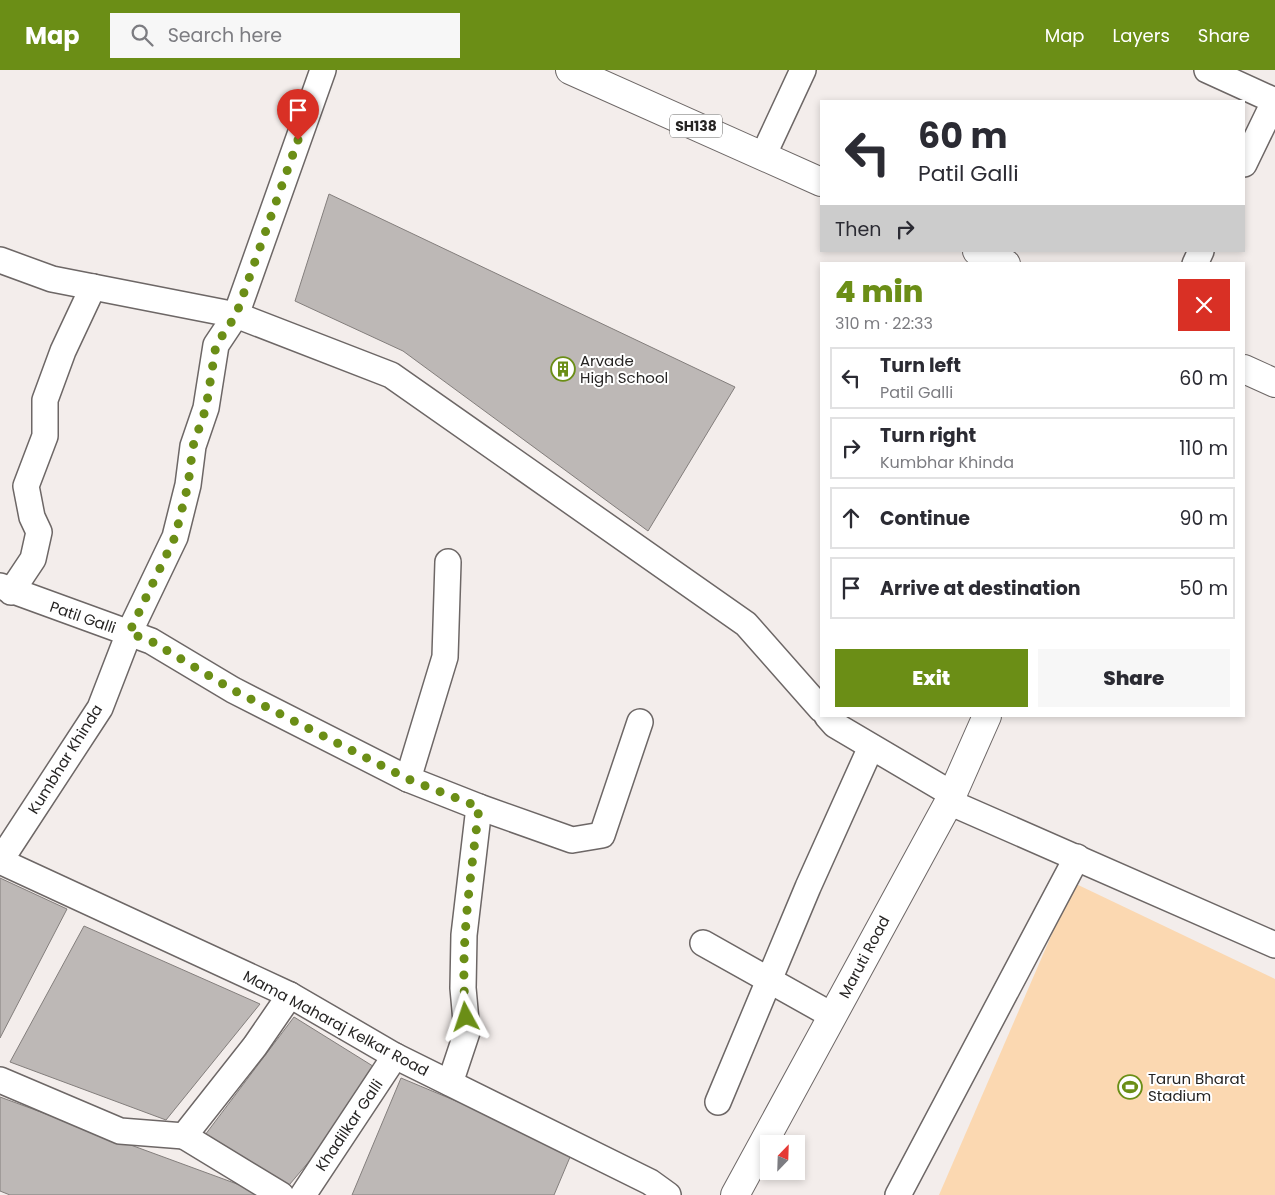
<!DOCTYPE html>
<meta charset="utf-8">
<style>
:root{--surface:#fff;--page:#f7f7f7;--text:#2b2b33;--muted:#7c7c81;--line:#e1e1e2;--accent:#6b8e16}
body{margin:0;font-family:Poppins,sans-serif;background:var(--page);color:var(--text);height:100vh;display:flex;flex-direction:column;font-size:19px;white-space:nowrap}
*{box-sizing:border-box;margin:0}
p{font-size:16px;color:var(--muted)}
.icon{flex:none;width:28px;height:28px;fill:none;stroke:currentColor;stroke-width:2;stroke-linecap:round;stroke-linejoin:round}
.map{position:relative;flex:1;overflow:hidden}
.details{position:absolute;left:820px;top:192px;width:425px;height:455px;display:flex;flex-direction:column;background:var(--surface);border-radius:0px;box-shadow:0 2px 8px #0003}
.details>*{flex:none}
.top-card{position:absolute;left:820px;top:30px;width:425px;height:152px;border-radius:0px;box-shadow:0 2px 8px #0003;background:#fff;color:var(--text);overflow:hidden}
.needle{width:32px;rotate:23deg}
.buttons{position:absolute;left:760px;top:1065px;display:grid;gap:10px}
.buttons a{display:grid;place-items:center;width:45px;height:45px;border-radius:0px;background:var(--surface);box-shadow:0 2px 8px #0003;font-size:25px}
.pin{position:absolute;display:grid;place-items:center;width:42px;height:42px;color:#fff;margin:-51px -21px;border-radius:50% 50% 50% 0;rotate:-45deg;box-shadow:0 0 5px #0007}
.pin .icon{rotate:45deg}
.me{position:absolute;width:55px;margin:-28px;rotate:355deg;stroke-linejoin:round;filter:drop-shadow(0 0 4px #0008)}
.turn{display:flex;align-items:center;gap:18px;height:105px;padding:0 15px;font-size:22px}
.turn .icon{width:65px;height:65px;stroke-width:2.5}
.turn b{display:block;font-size:35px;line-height:42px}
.then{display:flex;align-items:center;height:48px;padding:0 15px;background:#0003;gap:10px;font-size:19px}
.round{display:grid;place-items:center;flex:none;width:52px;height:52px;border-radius:0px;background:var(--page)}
.overview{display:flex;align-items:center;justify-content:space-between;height:85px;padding:0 15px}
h1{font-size:30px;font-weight:800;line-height:38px;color:var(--accent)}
.button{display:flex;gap:10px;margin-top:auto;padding:10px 15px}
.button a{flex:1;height:58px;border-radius:0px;background:var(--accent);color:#fff;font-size:20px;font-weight:800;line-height:58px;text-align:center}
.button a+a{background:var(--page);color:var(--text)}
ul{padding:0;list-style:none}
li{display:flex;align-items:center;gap:15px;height:62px;margin:0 10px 8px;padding:0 5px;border:2px solid var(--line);border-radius:0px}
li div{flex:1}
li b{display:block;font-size:19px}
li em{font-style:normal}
header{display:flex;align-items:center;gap:30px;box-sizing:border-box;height:70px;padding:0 25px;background:var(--accent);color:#fff}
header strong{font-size:24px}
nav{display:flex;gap:28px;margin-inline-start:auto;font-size:18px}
.search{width:350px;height:45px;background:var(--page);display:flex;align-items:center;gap:12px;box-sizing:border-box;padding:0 18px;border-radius:0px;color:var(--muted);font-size:19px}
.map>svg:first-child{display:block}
.green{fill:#fbd8b1}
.building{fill:#bdb8b6;stroke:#837e7c}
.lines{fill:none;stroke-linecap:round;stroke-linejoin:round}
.minor-casing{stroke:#6d6766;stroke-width:28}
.tertiary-casing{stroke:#6d6766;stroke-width:30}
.trunk-casing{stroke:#6d6766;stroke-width:30}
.minor{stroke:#fff;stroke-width:25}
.tertiary{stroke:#fff;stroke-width:28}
.trunk{stroke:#fff;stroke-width:28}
.route{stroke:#6b8e16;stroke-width:9;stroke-dasharray:0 16.2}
.labels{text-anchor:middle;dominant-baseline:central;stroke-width:4;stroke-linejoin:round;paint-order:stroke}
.shield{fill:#fff;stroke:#676665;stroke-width:1}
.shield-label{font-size:14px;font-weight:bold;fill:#262423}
.poi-label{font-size:15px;fill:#262423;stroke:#fff;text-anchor:start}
.street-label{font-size:15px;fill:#262423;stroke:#fff}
</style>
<header>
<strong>Map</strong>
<div class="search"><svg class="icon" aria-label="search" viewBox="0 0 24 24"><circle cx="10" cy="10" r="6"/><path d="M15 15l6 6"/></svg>Search here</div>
<nav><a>Map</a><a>Layers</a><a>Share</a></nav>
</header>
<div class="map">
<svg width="1275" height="1125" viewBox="0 0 1275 1125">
<rect width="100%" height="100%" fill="#f3edeb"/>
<polygon class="green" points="1074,813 1275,909 1275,1125 939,1125"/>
<g class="building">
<polygon points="329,124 735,317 648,461 403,281 295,231"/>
<polygon points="0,808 67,839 0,968"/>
<polygon points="84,856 260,934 166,1050 10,992"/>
<polygon points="294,947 384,1003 284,1121 202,1069"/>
<polygon points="401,1008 573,1080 554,1125 352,1125"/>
<polygon points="0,1027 267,1125 10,1125 0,1121"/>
</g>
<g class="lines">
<g class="minor-casing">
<g id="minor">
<polyline points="1207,0 1275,31"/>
<polyline points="763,86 803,0"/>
<polyline points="1244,94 1275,30"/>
<polyline points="0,190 52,209 236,245 391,305 746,554 821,639"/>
<polyline points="1195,194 1201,181"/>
<polyline points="0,516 151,571 233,620 408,709 479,737 464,865 463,918 467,962 450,1013"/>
<polyline points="11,522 33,489 39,462 32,447 26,416 45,366 45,330 63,281 93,217"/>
<polyline points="827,646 835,655 952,724"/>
<polyline points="408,709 445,587 448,492"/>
<polyline points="949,732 1275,875"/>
<polyline points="479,737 572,770 602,765 640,652"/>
<polyline points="0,791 100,638 129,563 175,467 188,415 193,376 206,338 216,275 236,245 323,0"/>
<polyline points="0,791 290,925 395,986 650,1112 668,1125"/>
<polyline points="703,873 833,946"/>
<polyline points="0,1010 120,1061 184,1066 255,976 290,925"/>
<polyline points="718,1032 808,817 871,677"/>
<polyline points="184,1066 281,1125"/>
<polyline points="303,1125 395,986"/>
<polyline points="898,1125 1077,787"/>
</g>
</g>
<g class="tertiary-casing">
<polyline id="tertiary" points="735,1125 949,732 987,646"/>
</g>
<g class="trunk-casing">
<g id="trunk">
<polyline points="570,0 821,112"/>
<polyline points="977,181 1006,194"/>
<polyline points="1244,299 1275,313"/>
</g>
</g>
<use href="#minor" class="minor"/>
<use href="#tertiary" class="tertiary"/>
<use href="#trunk" class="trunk"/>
</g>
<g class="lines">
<path class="route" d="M298,70l-62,175 -20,30 -10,63 -13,38 -5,39 -13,52 -46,96 22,8 82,49 175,89 71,28c-8,70 -20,140 -13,210"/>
</g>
<defs>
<g id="building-ring" transform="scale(1.25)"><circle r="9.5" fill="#fff" stroke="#6b8e16" stroke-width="1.5"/><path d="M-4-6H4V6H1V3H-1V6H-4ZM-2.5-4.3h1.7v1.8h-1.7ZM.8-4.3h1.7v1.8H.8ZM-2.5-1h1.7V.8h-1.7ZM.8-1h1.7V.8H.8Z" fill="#6b8e16"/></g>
<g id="stadium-ring" transform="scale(1.25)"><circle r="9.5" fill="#fff" stroke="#6b8e16" stroke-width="1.5"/><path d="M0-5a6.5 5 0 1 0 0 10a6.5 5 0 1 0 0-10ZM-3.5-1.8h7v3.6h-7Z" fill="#6b8e16"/></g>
</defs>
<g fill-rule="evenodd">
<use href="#building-ring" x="563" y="299"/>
<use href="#stadium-ring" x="1130" y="1017"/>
</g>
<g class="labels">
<rect class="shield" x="670" y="44.5" width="52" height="23" rx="4"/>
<g class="shield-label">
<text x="696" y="56">SH138</text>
</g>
<g class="poi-label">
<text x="580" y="290">Arvade<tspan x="580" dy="17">High School</tspan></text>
<text x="1148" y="1008">Tarun Bharat<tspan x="1148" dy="17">Stadium</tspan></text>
</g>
<g class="street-label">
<text transform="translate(83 547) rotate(19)">Patil Galli</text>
<text transform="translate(65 689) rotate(-58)">Kumbhar Khinda</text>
<text transform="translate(864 887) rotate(-62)">Maruti Road</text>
<text transform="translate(336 953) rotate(28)">Mama Maharaj Kelkar Road</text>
<text transform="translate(349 1055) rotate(-56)">Khadilkar Galli</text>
</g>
</g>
</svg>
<div class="buttons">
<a><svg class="needle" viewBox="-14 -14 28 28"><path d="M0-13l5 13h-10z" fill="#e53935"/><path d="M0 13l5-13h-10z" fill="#7c7c81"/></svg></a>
</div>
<div class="pin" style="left:298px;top:70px;background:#d93025"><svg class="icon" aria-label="arrive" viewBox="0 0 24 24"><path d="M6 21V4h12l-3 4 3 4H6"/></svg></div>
<svg class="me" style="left:466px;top:947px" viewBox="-20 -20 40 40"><path d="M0-17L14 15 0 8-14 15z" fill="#6b8e16" stroke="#fff" stroke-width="4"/></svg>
<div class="top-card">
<div class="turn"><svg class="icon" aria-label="left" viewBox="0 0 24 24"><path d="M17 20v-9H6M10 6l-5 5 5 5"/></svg><div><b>60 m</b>Patil Galli</div></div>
<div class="then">Then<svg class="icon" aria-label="right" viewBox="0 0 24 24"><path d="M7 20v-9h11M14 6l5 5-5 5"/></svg></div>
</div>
<section class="details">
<div class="overview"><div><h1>4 min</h1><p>310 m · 22:33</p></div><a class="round" style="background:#d93025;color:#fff"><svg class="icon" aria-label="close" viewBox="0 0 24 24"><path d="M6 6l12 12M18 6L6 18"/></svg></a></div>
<ul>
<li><svg class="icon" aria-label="left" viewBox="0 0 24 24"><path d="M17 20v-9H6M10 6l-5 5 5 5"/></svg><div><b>Turn left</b><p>Patil Galli</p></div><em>60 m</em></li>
<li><svg class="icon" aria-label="right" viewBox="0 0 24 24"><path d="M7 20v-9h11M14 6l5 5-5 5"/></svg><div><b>Turn right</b><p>Kumbhar Khinda</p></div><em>110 m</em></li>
<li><svg class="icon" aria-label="ahead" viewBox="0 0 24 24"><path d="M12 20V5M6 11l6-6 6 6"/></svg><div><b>Continue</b></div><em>90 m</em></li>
<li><svg class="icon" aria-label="arrive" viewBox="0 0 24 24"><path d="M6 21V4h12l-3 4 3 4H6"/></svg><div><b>Arrive at destination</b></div><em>50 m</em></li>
</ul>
<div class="button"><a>Exit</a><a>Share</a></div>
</section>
</div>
